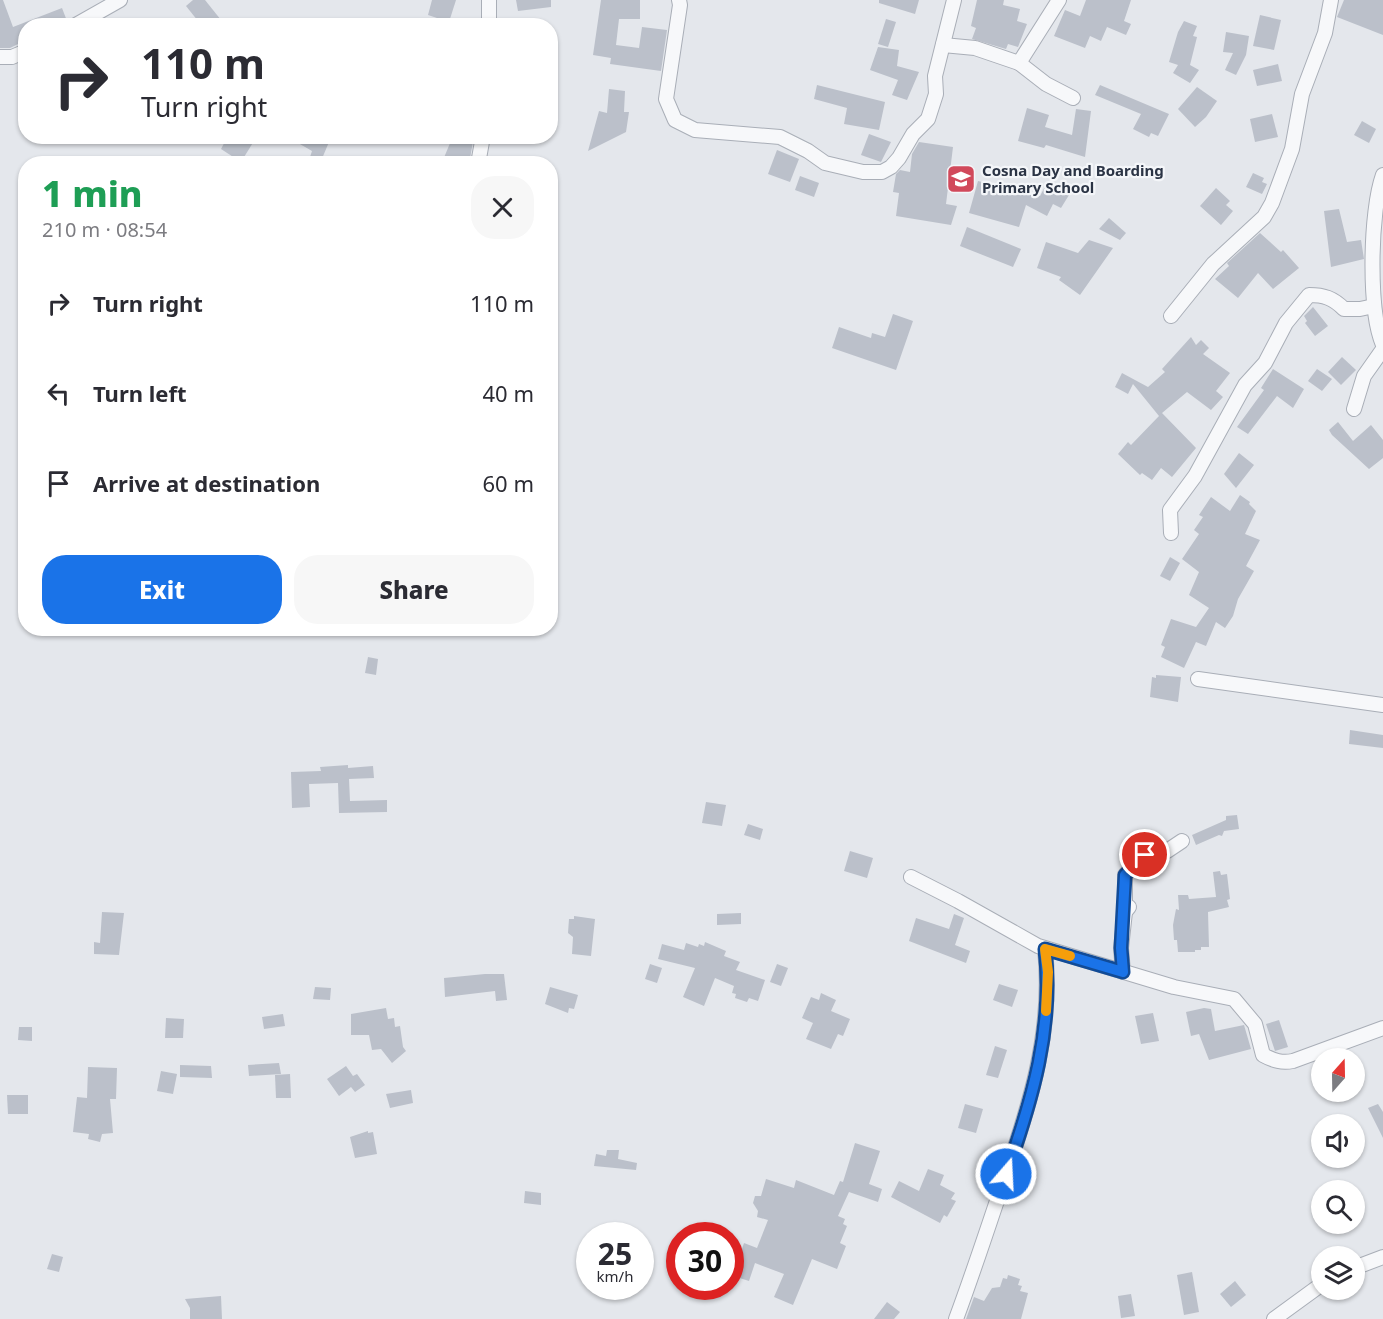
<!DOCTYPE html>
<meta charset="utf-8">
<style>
:root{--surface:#fff;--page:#f7f7f7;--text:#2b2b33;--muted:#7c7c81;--accent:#1a73e8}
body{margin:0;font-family:"Noto Sans",sans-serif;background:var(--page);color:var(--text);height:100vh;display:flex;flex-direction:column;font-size:22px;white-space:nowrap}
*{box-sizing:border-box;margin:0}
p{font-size:20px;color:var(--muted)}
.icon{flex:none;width:33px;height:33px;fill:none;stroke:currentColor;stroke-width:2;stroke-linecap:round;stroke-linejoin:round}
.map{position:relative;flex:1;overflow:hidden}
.sheet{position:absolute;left:18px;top:156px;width:540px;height:480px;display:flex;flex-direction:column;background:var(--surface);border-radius:24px;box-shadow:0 2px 4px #0004}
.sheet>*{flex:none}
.banner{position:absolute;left:18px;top:18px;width:540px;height:126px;border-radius:24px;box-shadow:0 2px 4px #0004;background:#fff;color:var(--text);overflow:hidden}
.needle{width:39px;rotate:20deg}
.controls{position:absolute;left:1311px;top:1048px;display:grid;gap:12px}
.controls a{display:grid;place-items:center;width:54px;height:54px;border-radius:50%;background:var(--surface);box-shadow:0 2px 4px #0004;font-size:30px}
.speed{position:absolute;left:576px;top:1222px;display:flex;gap:12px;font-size:30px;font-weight:700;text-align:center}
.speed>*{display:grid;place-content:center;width:78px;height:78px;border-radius:50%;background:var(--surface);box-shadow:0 2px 4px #0004;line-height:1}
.speed small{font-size:15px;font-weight:400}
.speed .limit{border:9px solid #d22;background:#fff;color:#111}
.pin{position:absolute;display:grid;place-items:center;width:51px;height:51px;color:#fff;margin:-26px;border:3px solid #fff;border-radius:50%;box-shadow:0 2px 6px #0007}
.me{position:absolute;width:66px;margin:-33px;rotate:19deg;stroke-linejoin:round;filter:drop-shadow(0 0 4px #0008)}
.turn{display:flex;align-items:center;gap:21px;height:126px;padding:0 24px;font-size:27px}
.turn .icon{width:78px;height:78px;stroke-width:2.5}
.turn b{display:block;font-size:42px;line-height:51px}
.round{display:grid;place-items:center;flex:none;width:63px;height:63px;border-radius:24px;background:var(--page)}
.head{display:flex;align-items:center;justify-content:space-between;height:102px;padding:0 24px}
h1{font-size:36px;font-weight:800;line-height:45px;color:#1e9e55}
.button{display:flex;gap:12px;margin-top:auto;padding:12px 24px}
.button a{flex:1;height:69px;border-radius:24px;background:var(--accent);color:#fff;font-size:24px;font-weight:800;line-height:69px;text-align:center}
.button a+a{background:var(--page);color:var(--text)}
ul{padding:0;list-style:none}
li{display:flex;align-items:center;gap:18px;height:90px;padding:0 24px}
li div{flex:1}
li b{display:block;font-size:22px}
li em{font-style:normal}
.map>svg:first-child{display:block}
.building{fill:#bbc0ca}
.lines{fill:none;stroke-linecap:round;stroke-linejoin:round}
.minor-casing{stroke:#a9aeb7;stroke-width:16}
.minor{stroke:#f7f8fa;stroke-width:14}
.route-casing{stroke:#114b97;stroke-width:15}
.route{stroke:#1a73e8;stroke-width:10}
.slow{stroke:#f59e0b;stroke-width:10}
.labels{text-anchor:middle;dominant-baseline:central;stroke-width:4.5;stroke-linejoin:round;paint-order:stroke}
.poi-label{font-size:15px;font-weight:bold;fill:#2b3445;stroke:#f4f6f9;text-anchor:start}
</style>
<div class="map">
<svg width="1383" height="1319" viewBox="0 0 1383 1319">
<rect width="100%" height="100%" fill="#e4e7ec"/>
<g class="building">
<polygon points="0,0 3,0 13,27 62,8 67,21 65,26 26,26 26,40 10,48 0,48"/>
<polygon points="193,0 205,0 221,20 214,26 202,26 186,6"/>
<polygon points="432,0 456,0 449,22 428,15"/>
<polygon points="516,0 551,0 551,7 518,11"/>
<polygon points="601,0 640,0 640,19 619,19 616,45 639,48 642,27 667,30 661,71 610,64 611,58 593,55"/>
<polygon points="879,0 919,0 915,14 879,3"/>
<polygon points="977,0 1004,0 1003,5 1020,9 1017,21 1027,24 1018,47 1008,44 1006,49 972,39 976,28 971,26"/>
<polygon points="1086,0 1131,0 1124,21 1131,24 1126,35 1107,27 1101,41 1090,36 1085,48 1054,36 1065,10 1080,16"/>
<polygon points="1344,0 1383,0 1383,35 1337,17"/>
<polygon points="1260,15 1281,20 1274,50 1253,46"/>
<polygon points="886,19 896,22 888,47 878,44"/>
<polygon points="1184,21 1197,26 1193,36 1197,37 1190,65 1199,70 1190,83 1173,73 1178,65 1169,62 1178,32"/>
<polygon points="1226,32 1249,36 1246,55 1236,75 1225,70 1233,53 1223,52"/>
<polygon points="878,47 899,50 897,66 919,72 907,100 892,95 898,80 870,70"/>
<polygon points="1278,64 1282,81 1257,86 1253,70"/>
<polygon points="817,85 885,102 879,130 844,124 847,108 814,99"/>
<polygon points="1100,85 1169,114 1158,136 1151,133 1149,137 1133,129 1141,114 1095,95"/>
<polygon points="1197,87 1217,101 1206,117 1195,127 1178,109"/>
<polygon points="609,89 625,91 624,112 629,112 626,132 588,151 599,111 607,113"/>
<polygon points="1027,108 1049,115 1045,127 1072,135 1076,109 1091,111 1085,157 1046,145 1044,148 1018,141"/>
<polygon points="1272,114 1278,137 1255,142 1250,119"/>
<polygon points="1362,121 1376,129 1369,143 1354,135"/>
<polygon points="869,134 891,142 881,162 861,155"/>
<polygon points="228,136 257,136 241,162 221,149"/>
<polygon points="286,136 315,136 329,142 321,161 310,157 312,151"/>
<polygon points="453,136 474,136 469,164 452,164 443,160"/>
<polygon points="919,142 953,147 946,204 957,206 951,225 896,216 899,193 893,192 896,174 900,170 910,172 912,154"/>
<polygon points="777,150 799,159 790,182 768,174"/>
<polygon points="1253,173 1264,178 1262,182 1267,184 1262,194 1246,187"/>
<polygon points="800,176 819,183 814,197 795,190"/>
<polygon points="978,181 1040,196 1047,183 1069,195 1061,208 1053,204 1047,216 1026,205 1019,227 969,213"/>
<polygon points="1216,188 1230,201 1226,205 1233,211 1221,225 1200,206"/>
<polygon points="1339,209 1347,242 1361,240 1364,259 1331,267 1324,211"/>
<polygon points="1109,218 1126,233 1120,240 1099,229"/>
<polygon points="967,227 1021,249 1013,267 960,246"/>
<polygon points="1260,233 1281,252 1283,250 1299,268 1273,289 1258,273 1238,298 1215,279 1229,266 1227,263"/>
<polygon points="1089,240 1113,248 1080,295 1059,280 1061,277 1037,268 1046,242 1078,253"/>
<polygon points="1313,307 1328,326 1315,336 1305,323 1307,321 1304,316"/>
<polygon points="893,314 913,321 896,370 832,348 839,327 871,338 872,333 885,337"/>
<polygon points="1191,337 1196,345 1201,340 1209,348 1203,354 1230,373 1216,391 1223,397 1211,410 1187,392 1162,413 1196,448 1172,477 1161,468 1152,480 1142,473 1140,475 1118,454 1128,442 1131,445 1159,416 1133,384 1128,394 1115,387 1122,373 1148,387 1165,372 1162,369"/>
<polygon points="1342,357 1356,370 1341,385 1328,372"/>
<polygon points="1273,369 1304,389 1293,408 1277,396 1248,434 1237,427 1264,390 1261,388"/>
<polygon points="1317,369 1332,379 1322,391 1308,381"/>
<polygon points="1338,422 1353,441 1371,425 1383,440 1383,458 1369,469 1332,435 1329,430"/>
<polygon points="1239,453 1254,465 1236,488 1224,474"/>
<polygon points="1240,495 1250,502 1249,504 1256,511 1245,534 1260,540 1246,566 1254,571 1238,599 1233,616 1225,628 1216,622 1206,646 1196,642 1184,668 1161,657 1165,647 1161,645 1171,619 1196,627 1209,608 1189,595 1199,572 1182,559 1199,534 1194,530 1203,517 1199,515 1211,497 1230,511"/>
<polygon points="1170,557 1180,563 1170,581 1160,576"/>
<polygon points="368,657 378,659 376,675 365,673"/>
<polygon points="1156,675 1181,677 1178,702 1150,697 1152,677 1156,678"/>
<polygon points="1350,730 1383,735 1383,748 1349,744"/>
<polygon points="348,765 348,768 373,766 374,778 349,779 350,801 387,800 387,812 339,813 338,783 309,784 310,807 292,808 291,772 321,771 320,767"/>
<polygon points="706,802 726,805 722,826 702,823"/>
<polygon points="1237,815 1239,829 1224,831 1222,836 1219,835 1196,845 1192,835 1226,820 1226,816"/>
<polygon points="748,824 763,829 760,840 744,835"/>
<polygon points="850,851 873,858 867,878 844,871"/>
<polygon points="1220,871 1221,875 1227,874 1230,899 1227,900 1229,907 1208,912 1209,947 1201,947 1201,950 1195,950 1195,952 1178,952 1177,940 1174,940 1173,925 1176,909 1179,910 1178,895 1188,895 1189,899 1216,897 1213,872"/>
<polygon points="102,912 124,913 119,955 94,954 94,942 100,943"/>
<polygon points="741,913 741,924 717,925 717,914"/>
<polygon points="954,914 964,918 955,945 970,951 966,963 909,941 916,918 949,929"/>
<polygon points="574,916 595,919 591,956 572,954 573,937 568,933 569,919 574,919"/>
<polygon points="705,942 726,951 724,956 740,962 736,970 765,980 758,1001 749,998 747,1002 735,998 736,994 732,993 734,986 715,978 704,1006 683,997 695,968 658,959 662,944 684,950 686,943 698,947 699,944 704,946"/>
<polygon points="650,964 662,968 657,983 645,979"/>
<polygon points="777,964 788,968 781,986 770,982"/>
<polygon points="485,974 504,974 507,1000 496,1001 495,991 445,997 444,978"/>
<polygon points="999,984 1018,990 1012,1007 993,1000"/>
<polygon points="315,987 331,988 330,1000 313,999"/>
<polygon points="550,987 578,995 574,1009 569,1008 568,1013 545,1004"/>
<polygon points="821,993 836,1000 831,1011 850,1019 843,1036 838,1034 831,1049 806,1039 813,1023 802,1018 811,997 819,1000"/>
<polygon points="386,1008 388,1019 394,1018 395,1027 400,1026 403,1047 406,1051 392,1063 381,1049 372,1050 369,1035 351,1035 351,1014"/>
<polygon points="1204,1008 1211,1009 1215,1031 1244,1025 1251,1049 1209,1060 1199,1034 1191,1036 1186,1012"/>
<polygon points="1153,1013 1159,1041 1141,1044 1135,1016"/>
<polygon points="283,1014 285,1026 264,1029 262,1017"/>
<polygon points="166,1018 184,1019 183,1038 165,1038"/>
<polygon points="1279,1020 1288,1047 1275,1051 1266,1024"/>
<polygon points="19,1027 32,1027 32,1041 18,1040"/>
<polygon points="995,1046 1007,1050 998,1078 986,1075"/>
<polygon points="279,1063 281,1074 249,1076 248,1065"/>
<polygon points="180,1065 211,1066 212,1078 180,1077"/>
<polygon points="346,1066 353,1076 357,1074 365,1085 355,1092 351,1087 339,1096 327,1079"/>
<polygon points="88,1067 117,1068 116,1099 110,1099 113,1133 102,1134 100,1142 88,1139 89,1134 73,1132 77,1097 87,1098"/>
<polygon points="161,1071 177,1074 173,1094 157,1091"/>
<polygon points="290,1074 291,1098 276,1098 275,1075"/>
<polygon points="411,1090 413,1103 390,1108 386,1094"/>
<polygon points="7,1095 28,1095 28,1114 8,1114"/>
<polygon points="965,1104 983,1109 976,1133 958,1128"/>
<polygon points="1378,1104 1383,1112 1383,1138 1368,1108"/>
<polygon points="368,1131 368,1133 373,1132 377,1154 355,1158 350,1137"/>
<polygon points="855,1143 880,1151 869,1184 882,1189 878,1202 849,1192 838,1216 845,1219 843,1224 847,1226 840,1243 846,1246 837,1269 812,1259 793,1305 774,1297 784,1274 755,1263 749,1281 730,1275 730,1255 735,1257 738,1247 742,1249 744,1243 757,1248 768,1220 757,1217 758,1211 753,1203 755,1196 761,1196 766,1179 794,1188 796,1180 834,1195 840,1181 843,1182"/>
<polygon points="607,1150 619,1150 618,1159 637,1163 636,1170 594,1166 596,1154 606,1156"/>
<polygon points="928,1169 944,1175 940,1185 955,1193 951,1199 956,1201 947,1217 944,1215 940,1223 891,1197 899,1181 919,1191"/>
<polygon points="525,1191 541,1193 541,1205 524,1203"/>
<polygon points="52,1254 63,1257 59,1272 47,1269"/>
<polygon points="1192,1272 1199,1312 1184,1315 1177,1275"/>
<polygon points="1008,1275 1020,1279 1018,1285 1022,1286 1020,1291 1028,1293 1021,1319 966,1319 974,1297 984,1301 992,1288 1000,1287 1003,1278 1007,1279"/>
<polygon points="1235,1281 1246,1295 1231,1307 1220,1294"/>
<polygon points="1131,1294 1135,1316 1121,1318 1118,1296"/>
<polygon points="221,1296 222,1319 190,1319 190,1308 185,1299"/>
<polygon points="887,1302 900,1312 894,1319 874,1319"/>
</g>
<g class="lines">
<g class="minor-casing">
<g id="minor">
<polyline points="489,0 489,26"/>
<polyline points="679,0 680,5 666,99 675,120 695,130 780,137 808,151 825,163 863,172 882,172 891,167 899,158 913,134 928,119 936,94 935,76 954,0"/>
<polyline points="1059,0 1019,63 1046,84 1073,98"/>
<polyline points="74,26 120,0"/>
<polyline points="943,45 975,48 1019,63"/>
<polyline points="0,57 12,57 26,51"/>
<polyline points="478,164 483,136"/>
<path d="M1383,175c-13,36 -15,135 0,170"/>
<polyline points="1171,316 1213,264 1264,217 1272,203 1292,149 1302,94 1325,33 1331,0"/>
<polyline points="1354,409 1364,376 1383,349"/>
<path d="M1171,533l-1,-23 25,-34 50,-91 20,-22 21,-40 23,-28c15,0 24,3 35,14h16l14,-3"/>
<polyline points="1198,679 1383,705"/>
<path d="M911,877l47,24 80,45 136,41 60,12 21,25 8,31c11,6 19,8 30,6l90,-33"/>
<polyline points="1125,912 1125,875 1145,855 1167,851 1182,841"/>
<polyline points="1123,972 1121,948 1125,912 1129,907"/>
<polyline points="1354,1268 1383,1257"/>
<path d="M956,1319c16,-43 30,-86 45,-130 27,-78 53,-156 44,-240"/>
<polyline points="1274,1319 1322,1284"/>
</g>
</g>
<use href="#minor" class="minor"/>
</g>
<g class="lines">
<g class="route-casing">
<path id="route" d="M1006,1174c26,-73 48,-147 39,-225l78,23 -2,-24 4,-73 20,-20"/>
</g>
<use href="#route" class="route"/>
<polyline class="slow" points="1046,1011 1048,972 1045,949 1070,956"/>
</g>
<defs>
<g id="school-square" transform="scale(1.5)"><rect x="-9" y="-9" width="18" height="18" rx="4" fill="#d1495b" stroke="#f4f6f9"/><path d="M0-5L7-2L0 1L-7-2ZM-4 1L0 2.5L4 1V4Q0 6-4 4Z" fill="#fff"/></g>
</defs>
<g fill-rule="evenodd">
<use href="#school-square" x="961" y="179"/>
</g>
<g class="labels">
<g class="poi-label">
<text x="982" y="170">Cosna Day and Boarding<tspan x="982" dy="17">Primary School</tspan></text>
</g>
</g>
</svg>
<div class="controls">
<a><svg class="needle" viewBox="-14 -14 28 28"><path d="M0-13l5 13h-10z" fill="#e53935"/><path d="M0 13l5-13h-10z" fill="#7c7c81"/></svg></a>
<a><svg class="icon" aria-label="sound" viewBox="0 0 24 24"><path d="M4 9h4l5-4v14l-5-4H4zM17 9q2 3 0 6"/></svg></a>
<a><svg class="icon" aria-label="search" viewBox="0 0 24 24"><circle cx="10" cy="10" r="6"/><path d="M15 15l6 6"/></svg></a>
<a><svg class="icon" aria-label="layers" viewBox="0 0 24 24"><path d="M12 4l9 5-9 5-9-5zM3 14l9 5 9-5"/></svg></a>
</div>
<div class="speed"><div>25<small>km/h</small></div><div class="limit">30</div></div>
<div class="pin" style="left:1145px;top:855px;background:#d93025"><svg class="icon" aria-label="arrive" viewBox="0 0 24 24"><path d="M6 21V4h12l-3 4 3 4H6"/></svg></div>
<svg class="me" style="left:1006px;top:1174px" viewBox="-20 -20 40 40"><circle r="17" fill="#1a73e8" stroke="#fff" stroke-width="3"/><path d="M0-11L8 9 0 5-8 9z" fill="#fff"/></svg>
<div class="banner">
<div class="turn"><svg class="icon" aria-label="right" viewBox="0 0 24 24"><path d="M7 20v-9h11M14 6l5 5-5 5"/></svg><div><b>110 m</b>Turn right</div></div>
</div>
<section class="sheet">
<div class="head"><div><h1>1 min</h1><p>210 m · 08:54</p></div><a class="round"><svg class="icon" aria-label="close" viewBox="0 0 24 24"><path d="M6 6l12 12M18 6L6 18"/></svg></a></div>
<ul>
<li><svg class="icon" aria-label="right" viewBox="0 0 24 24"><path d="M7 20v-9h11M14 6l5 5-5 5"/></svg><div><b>Turn right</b></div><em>110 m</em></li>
<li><svg class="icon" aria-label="left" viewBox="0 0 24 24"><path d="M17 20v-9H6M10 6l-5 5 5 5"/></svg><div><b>Turn left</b></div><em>40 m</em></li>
<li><svg class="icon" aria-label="arrive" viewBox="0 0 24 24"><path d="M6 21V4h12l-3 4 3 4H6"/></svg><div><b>Arrive at destination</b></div><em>60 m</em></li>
</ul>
<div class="button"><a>Exit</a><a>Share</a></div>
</section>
</div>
